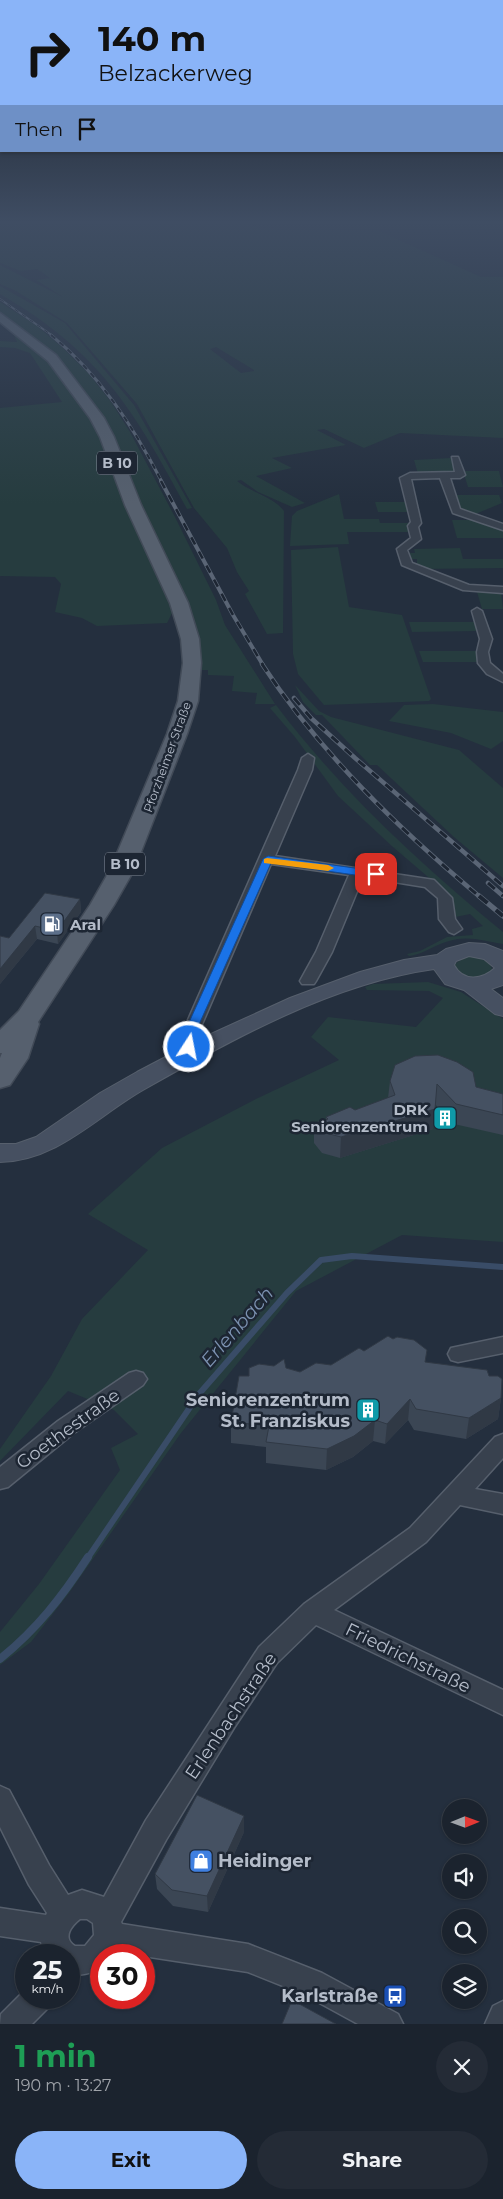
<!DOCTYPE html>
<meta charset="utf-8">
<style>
:root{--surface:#1b232e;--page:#242b36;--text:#f1f3f6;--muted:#a0a4aa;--line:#39404a;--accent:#8ab4f8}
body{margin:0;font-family:Montserrat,sans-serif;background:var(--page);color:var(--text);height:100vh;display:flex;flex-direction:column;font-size:19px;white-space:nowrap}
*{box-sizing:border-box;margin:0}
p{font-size:16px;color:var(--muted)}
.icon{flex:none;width:28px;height:28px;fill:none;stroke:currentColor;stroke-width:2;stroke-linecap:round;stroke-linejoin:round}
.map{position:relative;height:2024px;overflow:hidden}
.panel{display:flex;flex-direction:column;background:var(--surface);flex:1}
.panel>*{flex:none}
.hud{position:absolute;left:0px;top:0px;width:504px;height:152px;box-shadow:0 1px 4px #0004,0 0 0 1px var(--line);background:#8ab4f8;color:#111;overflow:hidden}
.needle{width:32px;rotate:89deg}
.tools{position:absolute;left:442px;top:1799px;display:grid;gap:10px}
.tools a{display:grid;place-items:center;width:45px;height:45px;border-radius:50%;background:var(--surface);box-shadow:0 1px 4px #0004,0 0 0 1px var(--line);font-size:25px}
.speed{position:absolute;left:15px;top:1944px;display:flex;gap:10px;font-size:25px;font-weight:700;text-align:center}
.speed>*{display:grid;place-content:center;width:65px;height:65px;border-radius:50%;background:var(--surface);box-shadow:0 1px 4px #0004,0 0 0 1px var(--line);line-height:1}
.speed small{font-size:12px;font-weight:400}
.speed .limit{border:8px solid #d22;background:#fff;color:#111}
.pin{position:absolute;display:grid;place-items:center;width:42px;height:42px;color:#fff;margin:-21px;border-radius:10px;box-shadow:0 2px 8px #0006}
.me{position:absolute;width:55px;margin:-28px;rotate:11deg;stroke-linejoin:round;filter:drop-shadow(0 0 4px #0008)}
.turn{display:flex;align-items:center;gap:18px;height:105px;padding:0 15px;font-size:22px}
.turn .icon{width:65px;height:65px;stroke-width:2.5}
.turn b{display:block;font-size:35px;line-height:42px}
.then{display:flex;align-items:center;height:48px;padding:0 15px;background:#0003;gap:10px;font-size:19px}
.round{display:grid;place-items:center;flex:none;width:52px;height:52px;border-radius:26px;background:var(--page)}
.head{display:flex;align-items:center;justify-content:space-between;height:85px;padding:0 15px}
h1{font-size:30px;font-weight:700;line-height:38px;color:#1e9e55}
.button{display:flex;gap:10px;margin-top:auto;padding:10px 15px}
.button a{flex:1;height:58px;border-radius:30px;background:var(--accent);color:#111;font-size:20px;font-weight:700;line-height:58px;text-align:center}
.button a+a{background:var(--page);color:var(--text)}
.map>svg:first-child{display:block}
.green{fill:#263c3f;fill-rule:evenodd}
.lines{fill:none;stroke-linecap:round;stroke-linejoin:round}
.stream-far1{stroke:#394c67;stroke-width:6}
.stream{stroke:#394c67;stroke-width:8}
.street-casing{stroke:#565f6c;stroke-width:3}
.secondary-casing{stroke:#565f6c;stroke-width:2}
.primary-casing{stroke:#414a57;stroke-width:3}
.street{fill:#38414e;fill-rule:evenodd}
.secondary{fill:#465061;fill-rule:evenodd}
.primary{fill:#56606e;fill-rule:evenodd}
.rail-far4-casing{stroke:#5a6575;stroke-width:2}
.rail-far3-casing{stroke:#5a6575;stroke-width:3}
.rail-far2-casing{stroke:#5a6575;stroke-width:4}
.rail-far1-casing{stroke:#5a6575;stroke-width:4.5}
.rail-casing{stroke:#5a6575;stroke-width:5.5}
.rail-far4{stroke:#1d2633;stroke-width:1;stroke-dasharray:4.5;stroke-linecap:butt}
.rail-far3{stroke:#1d2633;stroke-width:2;stroke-dasharray:5.5;stroke-linecap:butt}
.rail-far2{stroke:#1d2633;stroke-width:2.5;stroke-dasharray:8;stroke-linecap:butt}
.rail-far1{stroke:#1d2633;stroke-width:3;stroke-dasharray:9;stroke-linecap:butt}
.rail{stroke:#1d2633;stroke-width:4;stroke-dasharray:11;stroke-linecap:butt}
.wall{fill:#3b4654}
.shaded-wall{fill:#303945}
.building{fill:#455162;stroke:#303945}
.route{fill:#1a73e8;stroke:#114b97}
.slow{fill:#f59e0b}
.labels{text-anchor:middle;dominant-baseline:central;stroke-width:5;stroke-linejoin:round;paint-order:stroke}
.far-street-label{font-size:12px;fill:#b4bcc9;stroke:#1d2633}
.shield{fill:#1d2633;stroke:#878f9c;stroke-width:1}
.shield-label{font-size:14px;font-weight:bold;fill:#b4bcc9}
.poi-label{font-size:15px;font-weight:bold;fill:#b4bcc9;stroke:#1d2633;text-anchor:start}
.near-poi-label{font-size:18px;font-weight:bold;fill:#b4bcc9;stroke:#1d2633;text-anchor:end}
.near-street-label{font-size:18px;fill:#b4bcc9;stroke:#1d2633}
.near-water-label{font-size:19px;font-style:italic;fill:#7c92b1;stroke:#1d2633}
</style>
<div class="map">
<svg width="503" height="2024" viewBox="0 0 503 2024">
<rect width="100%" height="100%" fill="#242f3e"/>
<g class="green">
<path d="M0,221h241l21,8 115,1 104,47h22v161l-103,-5 -36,15 -40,-19 -7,1 29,15 -74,13 20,10 -36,8 49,27 -13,4 -34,-15 -17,-12 -4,1c13,11 37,16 47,30l-1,122 -16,1 -22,-40 4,-3 -12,-19 -10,-24 -33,-40 -57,-104 -70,-81 -51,-32 -16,-7v-19l63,32 -27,-17 14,-2 -13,-9 -16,2 -21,-8zM216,347l38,23v1l-13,2 -31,-24z"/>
<path d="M0,286l65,37 69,82 58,103 -5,1c-53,-99 -87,-157 -187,-215z"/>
<polygon points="0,302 37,326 64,349 89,374 111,402 130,432 175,517 216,600 225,625 275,704 255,704 257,693 232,691 234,676 208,675 208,670 202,670 199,639 103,418 95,405 79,383 46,347 0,312"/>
<polygon points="14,335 25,339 52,365 91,419 174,609 167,623 97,626 82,618 55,612 61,584 55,577 0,576 0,408 62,402 30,353 15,348 0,347 0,341 17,342"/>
<polygon points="451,458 456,474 418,474 414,460"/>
<polygon points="463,471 499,471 503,487 468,487"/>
<polygon points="339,494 344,519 379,519 380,523 408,523 410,532 347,532 349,544 290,546 292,516 297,511"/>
<polygon points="455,495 499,495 502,503 473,515 460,509"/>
<polygon points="375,502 407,502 409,512 378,512"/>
<polygon points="452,520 477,520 503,529 503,538 457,538"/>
<polygon points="338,547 349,607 402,615 431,699 429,701 324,705 298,674 293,654 291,550"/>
<polygon points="460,548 463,559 503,559 503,568 419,569 410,563 417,563 417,559 409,559 408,553 415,553 414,549"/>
<polygon points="477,592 501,592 503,609 482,609"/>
<polygon points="409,622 477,622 480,631 412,632"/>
<polygon points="419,651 477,651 480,662 423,662"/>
<polygon points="295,685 319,711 331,717 459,750 503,788 503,878 454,837 377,765 370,765 322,715 316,715 303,702"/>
<polygon points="433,704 503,712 503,741 491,749 451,733 389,721 404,705"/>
<path d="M276,705c65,86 144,159 227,227v12c-19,-3 -35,-9 -54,-3 -15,4 -25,13 -40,15l-2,-2 13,-3 27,-14 26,-2 -1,-6 11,-3 -13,-12 -15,3 -7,-23 -55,-47 -55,-51 -43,-59 -25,-29z"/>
<path d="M466,956h7l16,6 3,7 -2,4c-10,7 -33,7 -35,-9z"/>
<polygon points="428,982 461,992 503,1019 503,1242 402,1235 296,1291 181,1433 69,1593 31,1642 0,1665 0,1632 39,1584 120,1470 111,1448 138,1434 114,1410 68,1391 0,1461 0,1449 51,1376 82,1319 148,1250 88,1214 162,1148 258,1098 339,1060 311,1037 328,1017 416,1027 443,998 429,991 367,990 365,987 373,984"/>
</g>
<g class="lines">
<polyline class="stream-far1" points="87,1559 199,1394 287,1293 321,1260 352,1256 503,1267"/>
<path class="stream" d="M0,1659c37,-30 62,-62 88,-102"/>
<g class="street-casing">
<g id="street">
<polygon points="452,457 458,457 465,475 460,478 450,478 460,509 503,524 503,530 453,513 440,478 411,479 421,523 418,527 421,539 407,550 412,563 469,585 503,587 503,593 463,590 402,565 397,549 411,538 408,526 411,522 400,478 410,473 455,472"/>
<polygon points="477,608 482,611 492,639 488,652 490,663 503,674 503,682 487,674 478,663 477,652 480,639 472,611"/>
<polygon points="308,754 314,758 312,770 275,856 434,880 452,898 455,919 462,929 454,934 449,932 439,919 438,898 425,887 363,877 332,952 316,981 314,984 302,984 300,981 316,952 349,875 271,864 200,1029 196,1041 201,1053 199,1057 187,1057 180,1041 184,1029 298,770 302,758"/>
<polygon points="503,1337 503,1353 458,1362 451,1360 448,1354 451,1348"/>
<polygon points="136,1371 143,1373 147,1379 143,1385 74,1433 8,1487 0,1489 0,1467 58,1421 129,1373"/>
<path d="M503,1434v24l-28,31 28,5v20l-43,-9 -34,37 -92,68 169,80v25l-187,-90 -39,38 -43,65 -68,112 -45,82 1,2 126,20 74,29 76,41 5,10h-45l-55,-30 -55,-22 -131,-20 -2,3h-14v13c-11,5 -20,9 -32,5v-18h-24l-4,-13 -41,-6v-28l46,7 1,-2 -18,-28 -29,-58v-41l9,4 40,75 19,30 14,-5 22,7 42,-77 113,-173 45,-43 106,-76 85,-91zM80,1919h7l6,4 1,12 -9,11h-10c-13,-8 -4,-20 5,-27z"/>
<polygon points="26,1989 26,1998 52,1998 48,2008 32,2024 0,2024 1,2014"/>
<polygon points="503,2001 503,2024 485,2024 493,2006"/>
</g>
</g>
<g class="secondary-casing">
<path id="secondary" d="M469,943l16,1 18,7v34l-12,4 12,9v18l-8,-2 -31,-24 -19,-6 -11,-15c-101,14 -203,71 -291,121 -47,27 -86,71 -143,72v-18h16l20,-7 64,-44 37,-21 63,-33 90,-41 70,-26 44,-12 33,-5 9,-6zM469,956l15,3 11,9c-13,12 -32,14 -41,-3l2,-4z"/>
</g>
<g class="primary-casing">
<polygon id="primary" points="0,313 56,355 104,418 114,437 141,505 188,603 199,639 201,663 198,701 187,734 134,870 114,905 38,1022 39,1024 28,1058 10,1085 0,1088 0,1058 2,1053 0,1053 0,1030 19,1011 90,905 110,870 167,734 178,701 183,663 181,639 170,603 125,505 100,437 90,418 48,361 0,322"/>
</g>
<use href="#street" class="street"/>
<use href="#secondary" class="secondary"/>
<use href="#primary" class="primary"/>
<g class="rail-far4-casing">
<polyline id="rail-far4" points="0,299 53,336"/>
</g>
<g class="rail-far3-casing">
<path id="rail-far3" d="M51,335c49,40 82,91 111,147"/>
</g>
<g class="rail-far2-casing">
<polyline id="rail-far2" points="161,481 233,615 263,665"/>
</g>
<g class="rail-far1-casing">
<g id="rail-far1">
<path d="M262,664c58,89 137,165 218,233"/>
<polyline points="294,698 311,718 355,758 503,886"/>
<polyline points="488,883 503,896"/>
</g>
</g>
<g class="rail-casing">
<polyline id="rail" points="479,896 503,916"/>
</g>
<use href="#rail-far4" class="rail-far4"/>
<use href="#rail-far3" class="rail-far3"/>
<use href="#rail-far2" class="rail-far2"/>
<use href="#rail-far1" class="rail-far1"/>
<use href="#rail" class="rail"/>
</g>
<g class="wall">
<polygon points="80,899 81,912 58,944 37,939 0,984 0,936 9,938"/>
<polygon points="390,1081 476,1087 503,1094 503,1135 454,1124 435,1104 433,1129 340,1158 322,1153 314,1143 314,1123 326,1120 326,1117 355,1110 388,1098"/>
<polygon points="364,1351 425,1362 489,1376 501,1398 498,1419 466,1439 414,1430 408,1420 385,1444 373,1441 353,1457 326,1470 266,1463 266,1447 231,1443 231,1422 249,1376 286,1368 300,1372 331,1365"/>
<polygon points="244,1832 208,1912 173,1906 157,1889 155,1874"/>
</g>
<g class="shaded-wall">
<polygon points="80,899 81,912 58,944 57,931"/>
<polygon points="35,926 37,939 0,984 0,969"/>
<polygon points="435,1109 433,1129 340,1158 341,1137"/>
<polygon points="501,1398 498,1419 466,1439 469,1418"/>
<polygon points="410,1399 408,1420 385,1444 387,1424"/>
<polygon points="375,1420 373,1441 353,1457 326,1470 327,1449"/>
<polygon points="244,1816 244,1832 208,1912 207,1896"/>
</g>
<g class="building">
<polygon points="45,893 80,899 57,931 35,926 0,969 0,936 9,938"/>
<polygon points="438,1055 457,1062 473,1072 476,1087 503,1094 503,1115 456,1104 437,1084 435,1109 341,1137 322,1132 314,1123 328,1119 326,1117 350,1107 355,1110 395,1095 390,1081 395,1065 415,1056"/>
<polygon points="388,1336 393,1339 397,1337 414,1340 427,1350 425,1362 487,1370 489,1376 498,1376 502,1379 501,1398 469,1418 416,1409 410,1399 387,1424 375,1420 354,1436 327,1449 266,1442 269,1426 231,1422 239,1376 249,1376 249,1368 259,1364 274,1366 284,1359 286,1368 300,1372 316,1363 331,1365 359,1348 364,1351"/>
<polygon points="197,1795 244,1816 207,1896 172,1890 155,1874"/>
<polygon points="292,2000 336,2024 282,2024"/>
</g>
<linearGradient id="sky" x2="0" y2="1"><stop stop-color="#141a22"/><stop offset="0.44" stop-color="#3f4d63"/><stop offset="1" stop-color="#3f4d63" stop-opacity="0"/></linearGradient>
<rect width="503" height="504" fill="url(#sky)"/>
<polygon class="route" points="268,856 376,871 381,874 376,878 271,863 197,1029 194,1041 195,1047 193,1050 185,1050 182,1041 186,1029 263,859"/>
<polygon class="slow" points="267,858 328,865 334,868 328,871 264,863 264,859"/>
<defs>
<g id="fuel-square" transform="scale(1.25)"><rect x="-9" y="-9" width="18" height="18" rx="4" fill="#5c6f8a" stroke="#1d2633"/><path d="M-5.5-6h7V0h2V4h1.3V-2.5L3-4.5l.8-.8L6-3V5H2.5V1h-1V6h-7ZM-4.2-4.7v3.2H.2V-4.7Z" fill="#fff"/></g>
<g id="building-square" transform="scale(1.25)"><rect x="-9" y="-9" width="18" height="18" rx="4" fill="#0f9aa8" stroke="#1d2633"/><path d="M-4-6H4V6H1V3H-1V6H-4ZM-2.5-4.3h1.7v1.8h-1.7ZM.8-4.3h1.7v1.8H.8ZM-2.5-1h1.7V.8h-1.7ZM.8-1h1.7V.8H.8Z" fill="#fff"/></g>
<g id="shop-square" transform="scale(1.25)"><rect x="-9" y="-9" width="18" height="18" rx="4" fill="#3f7fe0" stroke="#1d2633"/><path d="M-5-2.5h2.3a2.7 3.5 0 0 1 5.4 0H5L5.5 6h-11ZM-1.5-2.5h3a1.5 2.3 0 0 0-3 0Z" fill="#fff"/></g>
<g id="bus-square" transform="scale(1.25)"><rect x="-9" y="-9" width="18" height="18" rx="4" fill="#1a4fb4" stroke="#1d2633"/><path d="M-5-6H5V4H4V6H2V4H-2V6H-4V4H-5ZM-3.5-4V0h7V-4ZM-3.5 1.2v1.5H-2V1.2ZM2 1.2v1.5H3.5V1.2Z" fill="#fff"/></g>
</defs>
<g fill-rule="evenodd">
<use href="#fuel-square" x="52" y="924"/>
<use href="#building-square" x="445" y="1118"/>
<use href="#building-square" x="368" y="1410"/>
<use href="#shop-square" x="201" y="1861"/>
<use href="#bus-square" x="395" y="1996"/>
</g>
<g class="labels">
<g class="far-street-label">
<text transform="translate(167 757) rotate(-70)">Pforzheimer Straße</text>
</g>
<g class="shield">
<rect x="97" y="451.5" width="40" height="23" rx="4"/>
<rect x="105" y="852.5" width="40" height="23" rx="4"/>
</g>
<g class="shield-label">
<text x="117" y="463">B 10</text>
<text x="125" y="864">B 10</text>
</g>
<g class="poi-label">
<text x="70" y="924">Aral</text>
<text x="428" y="1109" text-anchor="end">DRK<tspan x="428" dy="17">Seniorenzentrum</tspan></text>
</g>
<g class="near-poi-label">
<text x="350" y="1400">Seniorenzentrum<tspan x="350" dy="21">St. Franziskus</tspan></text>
<text x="218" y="1861" text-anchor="start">Heidinger</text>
<text x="378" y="1996">Karlstraße</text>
</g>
<g class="near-street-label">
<text transform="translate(68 1429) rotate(-36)">Goethestraße</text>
<text transform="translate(408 1658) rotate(26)">Friedrichstraße</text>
<text transform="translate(231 1716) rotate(-56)">Erlenbachstraße</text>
</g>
<g class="near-water-label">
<text transform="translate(237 1327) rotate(-49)">Erlenbach</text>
</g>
</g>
</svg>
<div class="tools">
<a><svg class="needle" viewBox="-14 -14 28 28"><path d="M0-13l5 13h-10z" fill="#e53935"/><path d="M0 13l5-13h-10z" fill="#a0a4aa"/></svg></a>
<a><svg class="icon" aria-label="sound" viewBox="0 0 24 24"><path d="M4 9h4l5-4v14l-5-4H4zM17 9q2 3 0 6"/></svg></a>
<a><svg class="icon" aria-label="search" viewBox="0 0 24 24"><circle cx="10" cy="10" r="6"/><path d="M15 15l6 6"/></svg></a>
<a><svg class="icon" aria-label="layers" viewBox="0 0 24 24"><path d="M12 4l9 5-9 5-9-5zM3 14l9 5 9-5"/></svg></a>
</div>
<div class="speed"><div>25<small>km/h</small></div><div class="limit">30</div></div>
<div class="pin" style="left:376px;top:874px;background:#d93025"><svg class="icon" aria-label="arrive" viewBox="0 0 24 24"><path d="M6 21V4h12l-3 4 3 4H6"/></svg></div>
<svg class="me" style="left:189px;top:1047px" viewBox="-20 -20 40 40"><circle r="17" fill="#1a73e8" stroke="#fff" stroke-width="3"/><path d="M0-11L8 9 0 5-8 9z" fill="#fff"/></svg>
<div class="hud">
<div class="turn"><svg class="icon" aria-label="right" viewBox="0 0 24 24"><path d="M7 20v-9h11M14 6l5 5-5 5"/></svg><div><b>140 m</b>Belzackerweg</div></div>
<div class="then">Then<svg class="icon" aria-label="arrive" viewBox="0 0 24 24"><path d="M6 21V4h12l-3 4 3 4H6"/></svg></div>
</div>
</div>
<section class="panel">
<div class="head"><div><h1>1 min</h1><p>190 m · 13:27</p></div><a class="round"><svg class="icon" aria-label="close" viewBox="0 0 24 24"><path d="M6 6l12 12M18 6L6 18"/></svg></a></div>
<div class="button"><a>Exit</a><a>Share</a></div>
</section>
